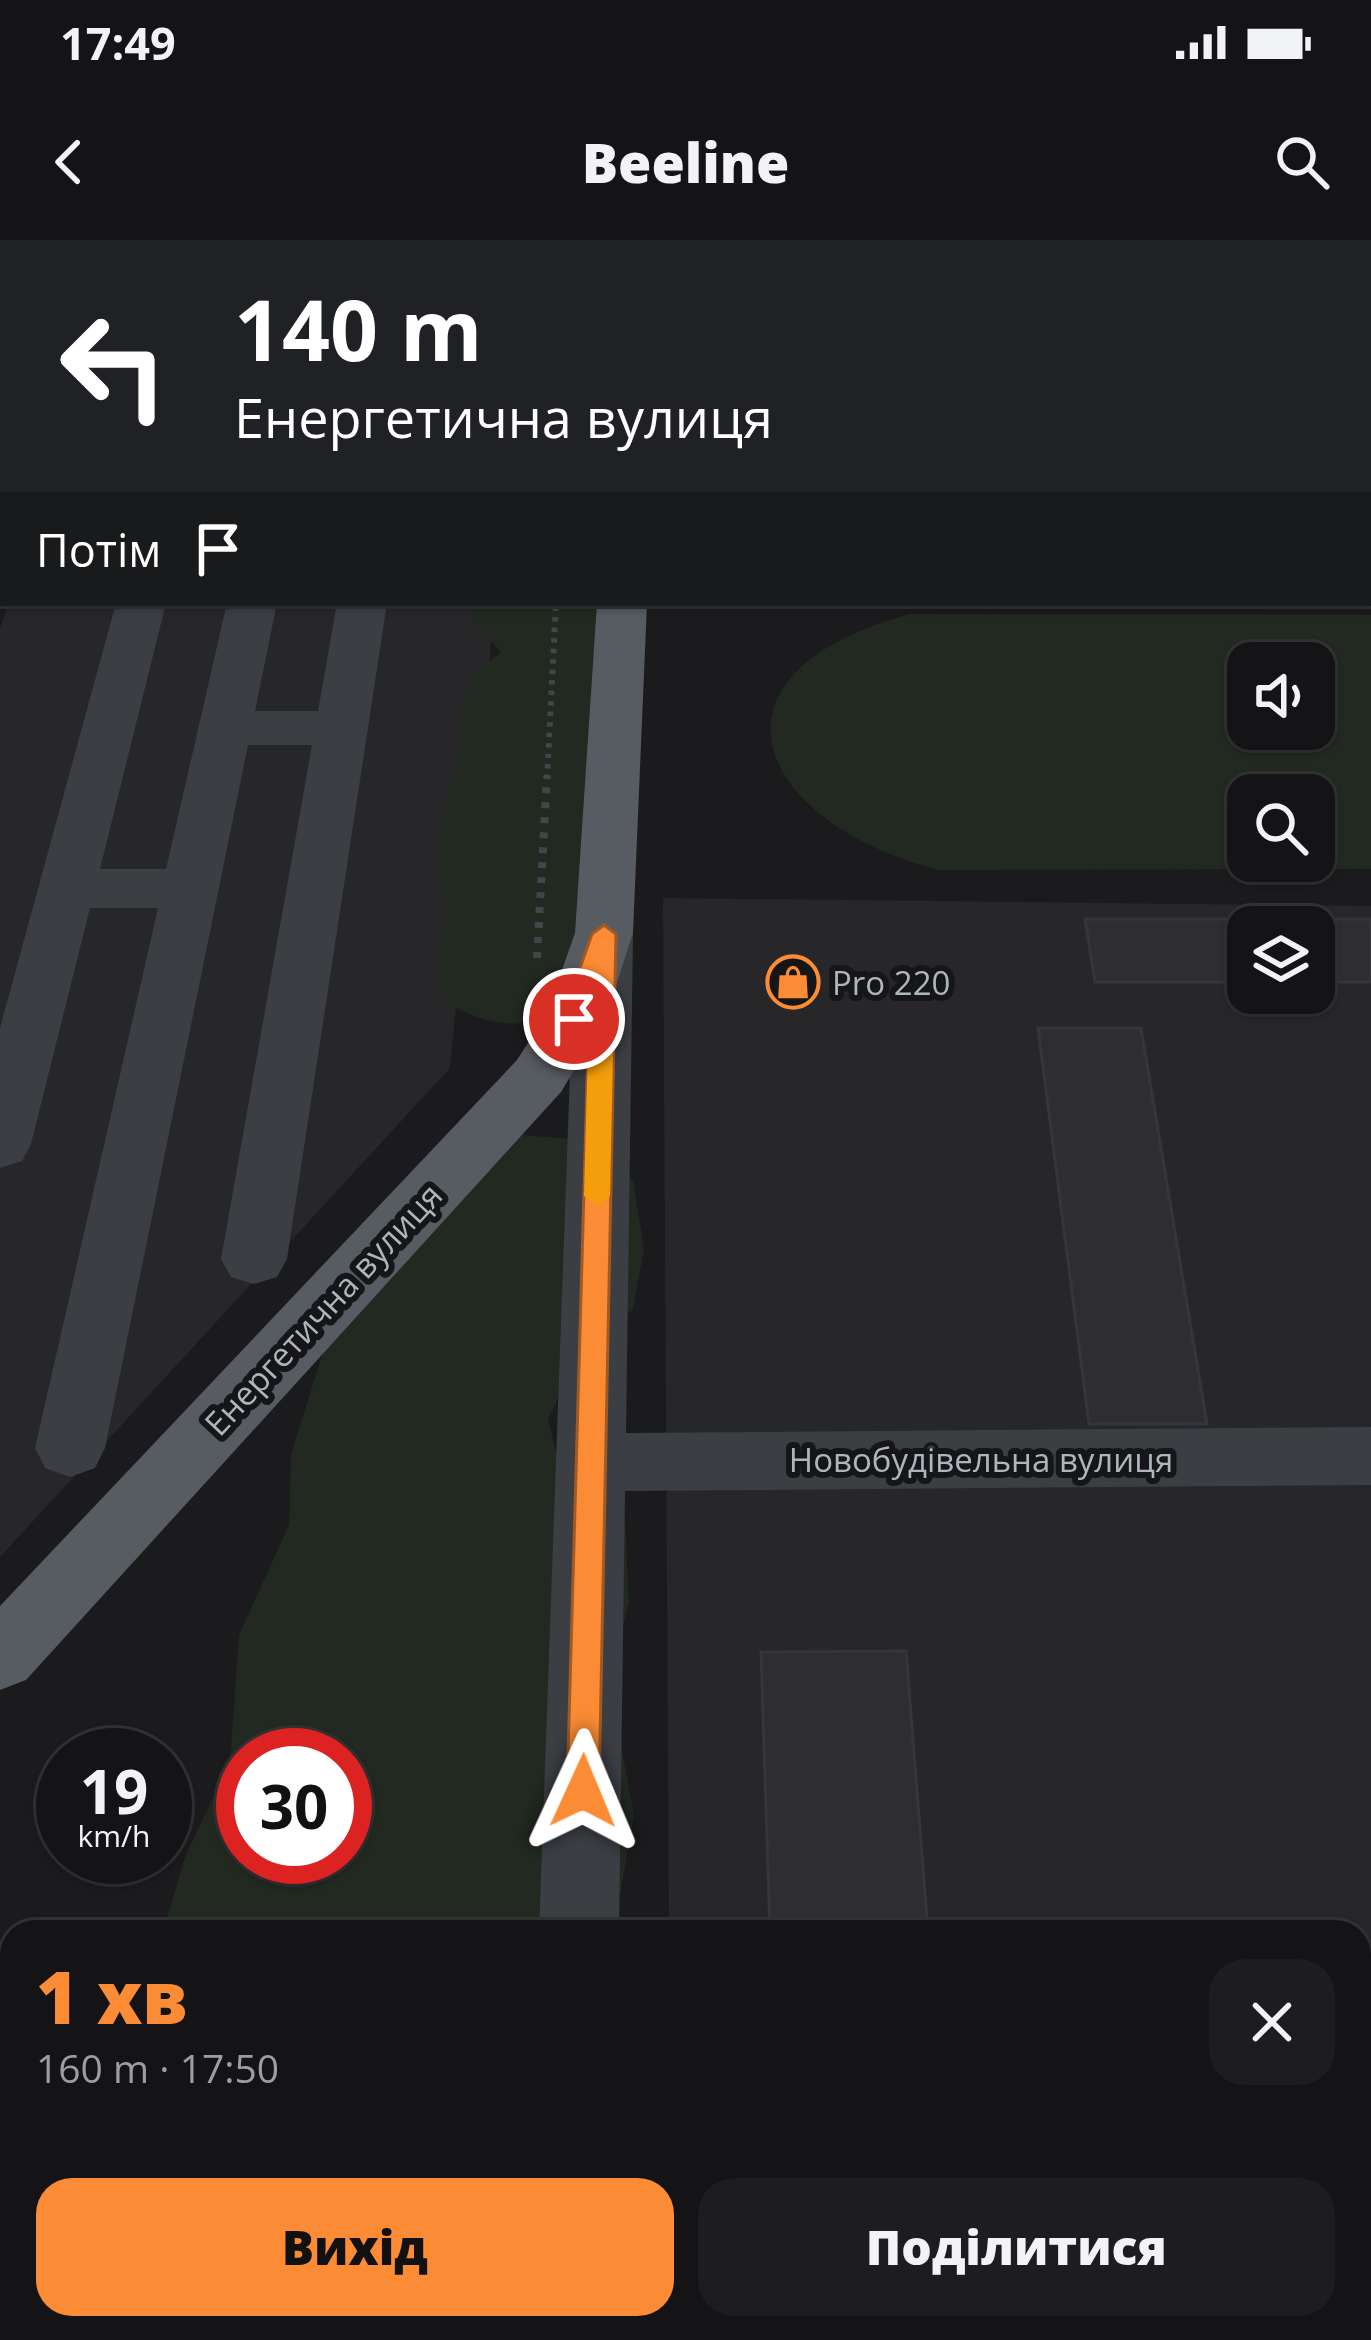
<!DOCTYPE html>
<html lang="uk">
<meta charset="utf-8">
<style>
:root{--surface:#141416;--page:#1d1d1f;--text:#f1f3f6;--muted:#9d9ea1;--line:#333335;--accent:#fb8b34}
body{margin:0;font-family:"Open Sans",sans-serif;background:var(--page);color:var(--text);height:100vh;display:flex;flex-direction:column;font-size:45px;white-space:nowrap}
*{box-sizing:border-box;margin:0}
p{font-size:39px;color:var(--muted)}
.icon{flex:none;width:66px;height:66px;fill:none;stroke:currentColor;stroke-width:2;stroke-linecap:round;stroke-linejoin:round}
.map{position:relative;flex:1;overflow:hidden}
.sheet{position:absolute;left:0px;top:1680px;width:1371px;height:420px;display:flex;flex-direction:column;background:var(--surface);border-radius:36px 36px 0 0;box-shadow:0 3px 9px #0004,0 0 0 3px var(--line)}
.sheet>*{flex:none}
.banner{position:absolute;left:0px;top:0px;width:1371px;height:366px;box-shadow:0 3px 9px #0004,0 0 0 3px var(--line);background:#202124;color:#fff;overflow:hidden}
.tools{position:absolute;left:1227px;top:402px;display:grid;gap:24px}
.tools a{display:grid;place-items:center;width:108px;height:108px;border-radius:24px;background:var(--surface);box-shadow:0 3px 9px #0004,0 0 0 3px var(--line);font-size:60px}
.speed{position:absolute;left:36px;top:1488px;display:flex;gap:24px;font-size:60px;font-weight:700;text-align:center}
.speed>*{display:grid;place-content:center;width:156px;height:156px;border-radius:50%;background:var(--surface);box-shadow:0 3px 9px #0004,0 0 0 3px var(--line);line-height:1}
.speed small{font-size:30px;font-weight:400}
.speed .limit{border:18px solid #d22;background:#fff;color:#111}
.pin{position:absolute;display:grid;place-items:center;width:102px;height:102px;color:#fff;margin:-51px;border:6px solid #fff;border-radius:50%;box-shadow:0 3px 12px #0007}
.me{position:absolute;width:132px;margin:-66px;rotate:1deg;stroke-linejoin:round;filter:drop-shadow(0 0 9px #0008)}
.turn{display:flex;align-items:center;gap:42px;height:252px;padding:0 36px;font-size:54px}
.turn .icon{width:156px;height:156px;stroke-width:2.5}
.turn b{display:block;font-size:84px;line-height:102px}
.then{display:flex;align-items:center;height:114px;padding:0 36px;background:#0003;gap:24px;font-size:45px}
.round{display:grid;place-items:center;flex:none;width:126px;height:126px;border-radius:36px;background:var(--page)}
.summary{display:flex;align-items:center;justify-content:space-between;height:204px;padding:0 36px}
h1{font-size:72px;font-weight:800;line-height:90px;color:var(--accent)}
.action{display:flex;gap:24px;margin-top:auto;padding:24px 36px}
.action a{flex:1;height:138px;border-radius:36px;background:var(--accent);color:#111;font-size:48px;font-weight:800;line-height:138px;text-align:center}
.action a+a{background:var(--page);color:var(--text)}
.status{display:flex;justify-content:space-between;align-items:center;height:84px;padding:0 60px;background:var(--surface);direction:ltr}
.status svg{height:33px;fill:currentColor}
header{display:flex;justify-content:space-between;align-items:center;height:156px;padding:0 36px;background:var(--surface);font-size:54px;font-weight:800}
.map>svg:first-child{display:block}
.built{fill:#27272a;fill-rule:evenodd}
.green{fill:#212920;fill-rule:evenodd}
.building{fill:#2e2e31;stroke:#353639;stroke-width:3}
.lines{fill:none;stroke-linecap:round;stroke-linejoin:round}
.path-far1{stroke:#41464a;stroke-width:6;stroke-dasharray:4.5 6;stroke-linecap:butt}
.path{stroke:#41464a;stroke-width:8;stroke-dasharray:6 9;stroke-linecap:butt}
.minor{fill:#3b3e43;fill-rule:evenodd}
.major{fill:#575c62;fill-rule:evenodd}
.route{fill:#fb8b34;stroke:#a35a22;stroke-width:3}
.slow{fill:#f59e0b}
.labels{text-anchor:middle;dominant-baseline:central;stroke-width:12;stroke-linejoin:round;paint-order:stroke}
.poi-label{font-size:33px;fill:#adb6bd;stroke:#161618;text-anchor:start}
.street-label{font-size:33px;fill:#adb6bd;stroke:#161618}
</style>
<div class="status"><b>17:49</b><svg viewBox="0 0 49 12"><path d="M0 12V9h3v3zM5 12V6h3v6zM10 12V3h3v9zM15 12V0h3v12zM26 1h20v11H26zM47 4h2v5h-2z"/></svg></div>
<header><svg class="icon" aria-label="back" viewBox="0 0 24 24"><path d="M15 5l-7 7 7 7"/></svg>Beeline<svg class="icon" aria-label="search" viewBox="0 0 24 24"><circle cx="10" cy="10" r="6"/><path d="M15 15l6 6"/></svg></header>
<div class="map">
<svg width="1371" height="2100" viewBox="0 0 1371 2100">
<rect width="100%" height="100%" fill="#1b1b1d"/>
<g class="built">
<polygon points="8,363 495,363 450,828 0,1317 0,389"/>
<path d="M663,658l708,8v1434h-1022l1,-12h1009v-396h-690zM1248,687h66v66h-66z"/>
</g>
<g class="green">
<path d="M473,363h155l-42,406c-58,17 -87,24 -141,-7l-10,-35 11,-56 -10,-51 14,-81 11,-20 -2,-41 13,-42 29,-24 -28,-30z"/>
<path d="M910,374l461,1v254l-432,1c-184,-47 -250,-196 -29,-256zM1314,423v66h-66v-66zM1314,555v66h-66v-66z"/>
<path d="M521,895l52,4 60,41 11,69 -11,60 -59,55 -26,55 12,49 65,54 4,80 -20,80 25,133 -18,102 3,15h-456l23,-78 44,-91 9,-128 50,-110 2,-71 34,-108 48,-47 24,-92zM243,1515h102v102h-102z"/>
</g>
<g class="building">
<polygon points="969,0 1156,0 968,3"/>
<polygon points="1085,679 1371,679 1371,742 1314,742 1314,687 1248,687 1248,742 1095,742"/>
<polygon points="1038,788 1141,788 1207,1184 1089,1184"/>
<polygon points="906,1411 928,1692 770,1692 761,1412"/>
</g>
<g class="lines">
<g class="path-far1">
<polyline points="6,0 18,3"/>
<polyline points="1368,203 1371,198"/>
<polyline points="547,539 556,363"/>
</g>
<polyline class="path" points="537,718 547,536"/>
<g class="minor">
<rect x="494" y="0" width="42" height="3"/>
<polygon points="1368,86 1371,87 1371,115 1368,114"/>
<polygon points="3,98 3,126 0,127 0,99"/>
<polygon points="1371,235 1371,269 1368,270 1368,236"/>
<polygon points="3,296 3,332 0,333 0,297"/>
<rect x="1368" y="322" width="3" height="30"/>
<polygon points="116,363 166,363 100,629 166,629 227,363 277,363 255,471 318,471 337,363 387,363 287,1019 277,1037 254,1044 231,1037 221,1019 312,505 248,505 105,1208 95,1228 70,1237 45,1228 35,1208 158,668 90,668 31,904 22,921 0,928 0,788"/>
<polygon points="604,674 625,680 633,694 626,1193 1371,1187 1371,1245 625,1251 619,1692 539,1692 575,694 583,680"/>
<rect x="0" y="1952" width="12" height="86"/>
<rect x="1359" y="1953" width="12" height="86"/>
<polygon points="246,2088 334,2088 334,2100 244,2100"/>
<polygon points="997,2088 1085,2088 1087,2100 997,2100"/>
</g>
<g class="major">
<rect x="619" y="0" width="42" height="3"/>
<polygon points="597,363 647,363 633,693 605,779 561,852 26,1440 0,1450 0,1366 517,820 546,775 575,693"/>
</g>
</g>
<polygon class="route" points="604,685 616,694 599,1551 594,1561 583,1566 571,1561 567,1551 589,772 583,785 574,788 562,779 592,694"/>
<polygon class="slow" points="602,757 614,766 610,956 597,966 584,956 589,766"/>
<defs>
<g id="shop-ring" transform="scale(2.7)"><circle r="9.5" fill="#161618" stroke="#fb8b34" stroke-width="1.5"/><path d="M-5-2.5h2.3a2.7 3.5 0 0 1 5.4 0H5L5.5 6h-11ZM-1.5-2.5h3a1.5 2.3 0 0 0-3 0Z" fill="#fb8b34"/></g>
</defs>
<g fill-rule="evenodd">
<use href="#shop-ring" x="793" y="742"/>
</g>
<g class="labels">
<g class="poi-label">
<text x="832" y="742">Pro 220</text>
</g>
<g class="street-label">
<text transform="translate(323 1069) rotate(-47)">Енергетична вулиця</text>
<text x="981" y="1219">Новобудівельна вулиця</text>
</g>
</g>
</svg>
<div class="tools">
<a><svg class="icon" aria-label="sound" viewBox="0 0 24 24"><path d="M4 9h4l5-4v14l-5-4H4zM17 9q2 3 0 6"/></svg></a>
<a><svg class="icon" aria-label="search" viewBox="0 0 24 24"><circle cx="10" cy="10" r="6"/><path d="M15 15l6 6"/></svg></a>
<a><svg class="icon" aria-label="layers" viewBox="0 0 24 24"><path d="M12 4l9 5-9 5-9-5zM3 14l9 5 9-5"/></svg></a>
</div>
<div class="speed"><div>19<small>km/h</small></div><div class="limit">30</div></div>
<div class="pin" style="left:574px;top:779px;background:#d93025"><svg class="icon" aria-label="arrive" viewBox="0 0 24 24"><path d="M6 21V4h12l-3 4 3 4H6"/></svg></div>
<svg class="me" style="left:583px;top:1551px" viewBox="-20 -20 40 40"><path d="M0-17L14 15 0 8-14 15z" fill="#fb8b34" stroke="#fff" stroke-width="4"/></svg>
<div class="banner">
<div class="turn"><svg class="icon" aria-label="left" viewBox="0 0 24 24"><path d="M17 20v-9H6M10 6l-5 5 5 5"/></svg><div><b>140 m</b>Енергетична вулиця</div></div>
<div class="then">Потім<svg class="icon" aria-label="arrive" viewBox="0 0 24 24"><path d="M6 21V4h12l-3 4 3 4H6"/></svg></div>
</div>
<section class="sheet">
<div class="summary"><div><h1>1 хв</h1><p>160 m · 17:50</p></div><a class="round"><svg class="icon" aria-label="close" viewBox="0 0 24 24"><path d="M6 6l12 12M18 6L6 18"/></svg></a></div>
<div class="action"><a>Вихід</a><a>Поділитися</a></div>
</section>
</div>
